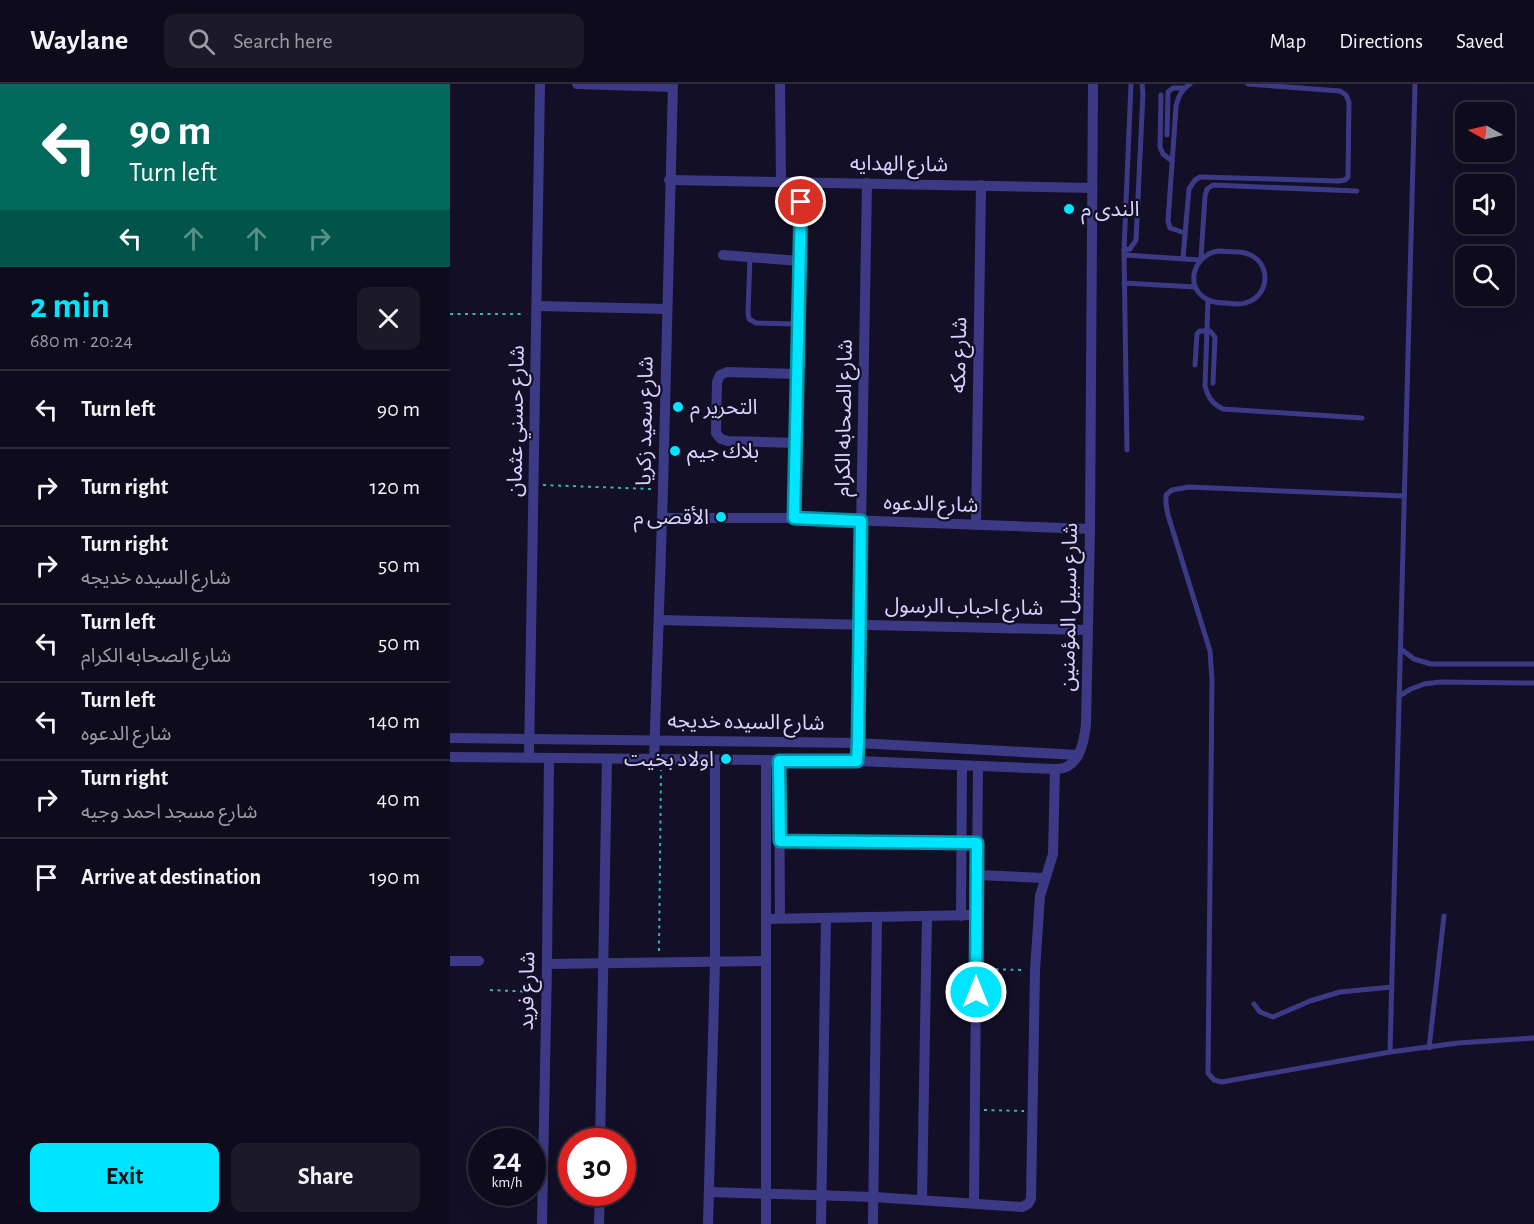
<!DOCTYPE html>
<meta charset="utf-8">
<style>
:root{--surface:#0e0b1c;--page:#1c1929;--text:#f1f3f6;--muted:#9b9ba3;--line:#2e2b3b;--accent:#00e5ff}
body{margin:0;font-family:"Alegreya Sans","Noto Sans Arabic",sans-serif;background:var(--page);color:var(--text);height:100vh;display:flex;flex-direction:column;font-size:22px;white-space:nowrap}
*{box-sizing:border-box;margin:0}
p{font-size:20px;color:var(--muted)}
.icon{flex:none;width:33px;height:33px;fill:none;stroke:currentColor;stroke-width:2;stroke-linecap:round;stroke-linejoin:round}
.map{position:relative;flex:1;overflow:hidden}
.details{display:flex;flex-direction:column;background:var(--surface);width:450px}
.details>*{flex:none}
.hud{background:#00695c;color:#fff;overflow:hidden}
.needle{width:39px;rotate:278deg}
.controls{position:absolute;left:1005px;top:18px;display:grid;gap:12px}
.controls a{display:grid;place-items:center;width:60px;height:60px;border-radius:12px;background:var(--surface);box-shadow:0 6px 24px #0002,0 0 0 2px var(--line);font-size:30px}
.speed{position:absolute;left:18px;top:1044px;display:flex;gap:12px;font-size:30px;font-weight:700;text-align:center}
.speed>*{display:grid;place-content:center;width:78px;height:78px;border-radius:50%;background:var(--surface);box-shadow:0 6px 24px #0002,0 0 0 2px var(--line);line-height:1}
.speed small{font-size:15px;font-weight:400}
.speed .limit{border:9px solid #d22;background:#fff;color:#111}
.pin{position:absolute;display:grid;place-items:center;width:51px;height:51px;color:#fff;margin:-26px;border:3px solid #fff;border-radius:50%;box-shadow:0 2px 6px #0007}
.me{position:absolute;width:66px;margin:-33px;rotate:0deg;stroke-linejoin:round;filter:drop-shadow(0 0 4px #0008)}
.turn{display:flex;align-items:center;gap:21px;height:126px;padding:0 30px;font-size:27px}
.turn .icon{width:78px;height:78px;stroke-width:2.5}
.turn b{display:block;font-size:42px;line-height:51px}
.lanes{display:flex;align-items:center;height:57px;padding:0 30px;background:#0003;justify-content:center;gap:30px;direction:ltr}
.lanes .off{opacity:.35}
.round{display:grid;place-items:center;flex:none;width:63px;height:63px;border-radius:12px;background:var(--page)}
.headline{display:flex;align-items:center;justify-content:space-between;height:102px;padding:0 30px}
h1{font-size:36px;font-weight:700;line-height:45px;color:var(--accent)}
.primary-button{display:flex;gap:12px;margin-top:auto;padding:12px 30px}
.primary-button a{flex:1;height:69px;border-radius:12px;background:var(--accent);color:#111;font-size:24px;font-weight:700;line-height:69px;text-align:center}
.primary-button a+a{background:var(--page);color:var(--text)}
ul{padding:0;list-style:none}
li{display:flex;align-items:center;gap:18px;height:78px;padding:0 30px;border-top:2px solid var(--line)}
li div{flex:1}
li b{display:block;font-size:22px}
li em{font-style:normal}
header{display:flex;align-items:center;gap:36px;box-sizing:border-box;height:84px;padding:0 30px;background:var(--surface);border-bottom:2px solid var(--line)}
header strong{font-size:28px}
nav{display:flex;gap:33px;margin-inline-start:auto;font-size:21px}
.search{width:420px;height:54px;background:var(--page);display:flex;align-items:center;gap:15px;box-sizing:border-box;padding:0 21px;border-radius:12px;color:var(--muted);font-size:22px}
main{display:flex;flex:1;min-height:0}
.map>svg:first-child{display:block}
.lines{fill:none;stroke-linecap:round;stroke-linejoin:round}
.path{stroke:#2fb8b0;stroke-width:2;stroke-dasharray:3 4.5;stroke-linecap:butt}
.lane{stroke:#3d3a85;stroke-width:5}
.street{stroke:#3d3a85;stroke-width:10}
.route-casing{stroke:#0095a6;stroke-width:15}
.route{stroke:#00e5ff;stroke-width:10}
.poi-dot{fill:#00e5ff;stroke:#130f26;stroke-width:2}
.labels{text-anchor:middle;dominant-baseline:central;stroke-width:4.5;stroke-linejoin:round;paint-order:stroke}
.street-label{font-size:21px;fill:#d9d4ff;stroke:#130f26}
.poi-label{font-size:21px;fill:#d9d4ff;stroke:#130f26;text-anchor:start}
</style>
<header>
<strong>Waylane</strong>
<div class="search"><svg class="icon" aria-label="search" viewBox="0 0 24 24"><circle cx="10" cy="10" r="6"/><path d="M15 15l6 6"/></svg>Search here</div>
<nav><a>Map</a><a>Directions</a><a>Saved</a></nav>
</header>
<main>
<section class="details">
<div class="hud">
<div class="turn"><svg class="icon" aria-label="left" viewBox="0 0 24 24"><path d="M17 20v-9H6M10 6l-5 5 5 5"/></svg><div><b>90 m</b>Turn left</div></div>
<div class="lanes"><svg class="icon" aria-label="left" viewBox="0 0 24 24"><path d="M17 20v-9H6M10 6l-5 5 5 5"/></svg><svg class="icon off" aria-label="ahead" viewBox="0 0 24 24"><path d="M12 20V5M6 11l6-6 6 6"/></svg><svg class="icon off" aria-label="ahead" viewBox="0 0 24 24"><path d="M12 20V5M6 11l6-6 6 6"/></svg><svg class="icon off" aria-label="right" viewBox="0 0 24 24"><path d="M7 20v-9h11M14 6l5 5-5 5"/></svg></div>
</div>
<div class="headline"><div><h1>2 min</h1><p>680 m · 20:24</p></div><a class="round"><svg class="icon" aria-label="close" viewBox="0 0 24 24"><path d="M6 6l12 12M18 6L6 18"/></svg></a></div>
<ul>
<li><svg class="icon" aria-label="left" viewBox="0 0 24 24"><path d="M17 20v-9H6M10 6l-5 5 5 5"/></svg><div><b>Turn left</b></div><em>90 m</em></li>
<li><svg class="icon" aria-label="right" viewBox="0 0 24 24"><path d="M7 20v-9h11M14 6l5 5-5 5"/></svg><div><b>Turn right</b></div><em>120 m</em></li>
<li><svg class="icon" aria-label="right" viewBox="0 0 24 24"><path d="M7 20v-9h11M14 6l5 5-5 5"/></svg><div><b>Turn right</b><p>شارع السيده خديجه</p></div><em>50 m</em></li>
<li><svg class="icon" aria-label="left" viewBox="0 0 24 24"><path d="M17 20v-9H6M10 6l-5 5 5 5"/></svg><div><b>Turn left</b><p>شارع الصحابه الكرام</p></div><em>50 m</em></li>
<li><svg class="icon" aria-label="left" viewBox="0 0 24 24"><path d="M17 20v-9H6M10 6l-5 5 5 5"/></svg><div><b>Turn left</b><p>شارع الدعوه</p></div><em>140 m</em></li>
<li><svg class="icon" aria-label="right" viewBox="0 0 24 24"><path d="M7 20v-9h11M14 6l5 5-5 5"/></svg><div><b>Turn right</b><p>شارع مسجد احمد وجيه</p></div><em>40 m</em></li>
<li><svg class="icon" aria-label="arrive" viewBox="0 0 24 24"><path d="M6 21V4h12l-3 4 3 4H6"/></svg><div><b>Arrive at destination</b></div><em>190 m</em></li>
</ul>
<div class="primary-button"><a>Exit</a><a>Share</a></div>
</section>
<div class="map">
<svg width="1084" height="1140" viewBox="0 0 1084 1140">
<rect width="100%" height="100%" fill="#130f26"/>
<g class="lines">
<g class="path">
<polyline points="0,230 75,230"/>
<polyline points="93,401 201,405"/>
<polyline points="209,867 211,686"/>
<polyline points="538,885 574,886"/>
<polyline points="40,906 86,908"/>
<polyline points="534,1026 574,1027"/>
<polyline points="47,1051 83,1052"/>
</g>
<g class="lane">
<polyline points="711,11 710,63 713,70 722,77"/>
<polyline points="717,51 718,8 723,4 734,4"/>
<path d="M735,149l-15,-5 -2,-7 8,-114c2,-10 5,-17 14,-23"/>
<polyline points="674,166 680,165 686,156 693,9 692,0"/>
<path d="M768,167c11,1 26,-1 36,6 18,12 13,41 -9,46 -6,2 -12,1 -18,0 -6,0 -13,0 -18,-3 -26,-11 -16,-45 9,-49z"/>
<polyline points="675,171 750,176"/>
<polyline points="300,173 298,228 299,235 306,239 348,240"/>
<polyline points="733,174 739,105 745,96 750,93 889,97 895,96 898,93 899,18 896,11 890,7 798,0"/>
<polyline points="751,174 755,112 757,105 763,101 907,107"/>
<polyline points="674,199 745,203"/>
<path d="M758,216l-3,86c3,12 8,18 18,23l139,9"/>
<polyline points="745,281 747,250 750,247 760,247 765,253 763,299"/>
<polyline points="677,366 674,166 681,0"/>
<polyline points="954,412 739,403 722,406 716,411 716,420 718,431 760,567 762,596 758,989 764,996 772,998 940,968 1008,959 1084,954"/>
<polyline points="951,565 964,575 981,580 1084,580"/>
<polyline points="949,612 961,605 974,600 990,598 1084,599"/>
<polyline points="804,920 810,928 823,933 860,917 890,908 942,903"/>
<polyline points="979,964 994,832"/>
<polyline points="940,968 965,0"/>
</g>
<g class="street">
<polyline points="127,0 222,3"/>
<polyline points="330,0 331,98"/>
<polyline points="219,96 642,104"/>
<polyline points="273,171 349,177"/>
<polyline points="87,222 217,225"/>
<polyline points="346,359 278,357 271,355 266,349 267,298 270,291 277,288 348,290"/>
<polyline points="212,434 344,434 640,445"/>
<polyline points="344,434 351,98"/>
<polyline points="526,441 531,101"/>
<polyline points="209,536 637,546"/>
<polyline points="0,654 408,659 628,671"/>
<polyline points="0,673 407,677 605,685"/>
<polyline points="79,674 90,0"/>
<polyline points="204,675 213,406 223,0"/>
<polyline points="316,676 316,1140"/>
<polyline points="329,677 330,834"/>
<polyline points="407,677 417,99"/>
<polyline points="330,757 527,759"/>
<polyline points="527,791 595,794"/>
<polyline points="511,832 512,683"/>
<polyline points="316,835 526,831"/>
<polyline points="0,877 29,877"/>
<polyline points="97,880 315,877"/>
<polyline points="150,1058 157,675"/>
<path d="M259,1108l165,5 148,10 6,-3 3,-5 4,-229 5,-74 13,-42 2,-85c24,1 29,-26 31,-45l4,-195 3,-445"/>
<polyline points="472,1116 477,832"/>
<polyline points="524,1119 528,683"/>
<polyline points="92,1140 97,880 99,674"/>
<polyline points="149,1140 150,1108"/>
<polyline points="258,1140 265,878 265,676"/>
<polyline points="371,1140 376,834"/>
<polyline points="423,1140 427,833"/>
</g>
</g>
<g class="lines">
<g class="route-casing">
<polyline id="route" points="351,118 344,434 411,437 408,659 407,677 329,677 330,757 527,759 526,908"/>
</g>
<use href="#route" class="route"/>
</g>
<g class="poi-dot">
<circle cx="619" cy="125" r="6"/>
<circle cx="228" cy="323" r="6"/>
<circle cx="225" cy="367" r="6"/>
<circle cx="271" cy="433" r="6"/>
<circle cx="276" cy="675" r="6"/>
</g>
<g class="labels">
<g class="street-label">
<text transform="translate(449 80) rotate(1)">شارع الهدايه</text>
<text transform="translate(509 271) rotate(-89)">شارع مكه</text>
<text transform="translate(394 334) rotate(-89)">شارع الصحابه الكرام</text>
<text transform="translate(66 337) rotate(-89)">شارع حسني عثمان</text>
<text transform="translate(195 337) rotate(-89)">شارع سعيد زكريا</text>
<text transform="translate(481 420) rotate(2)">شارع الدعوه</text>
<text transform="translate(514 523) rotate(1)">شارع احباب الرسول</text>
<text transform="translate(619 523) rotate(-89)">شارع سبيل المؤمنين</text>
<text transform="translate(296 638) rotate(1)">شارع السيده خديجه</text>
<text transform="translate(77 907) rotate(-89)">شارع فريد</text>
</g>
<g class="poi-label">
<text x="631" y="125">الندى م</text>
<text x="240" y="323">التحرير م</text>
<text x="237" y="367">بلاك جيم</text>
<text x="259" y="433" text-anchor="end">الأقصى م</text>
<text x="264" y="675" text-anchor="end">اولاد بخيت</text>
</g>
</g>
</svg>
<div class="controls">
<a><svg class="needle" viewBox="-14 -14 28 28"><path d="M0-13l5 13h-10z" fill="#e53935"/><path d="M0 13l5-13h-10z" fill="#9b9ba3"/></svg></a>
<a><svg class="icon" aria-label="sound" viewBox="0 0 24 24"><path d="M4 9h4l5-4v14l-5-4H4zM17 9q2 3 0 6"/></svg></a>
<a><svg class="icon" aria-label="search" viewBox="0 0 24 24"><circle cx="10" cy="10" r="6"/><path d="M15 15l6 6"/></svg></a>
</div>
<div class="speed"><div>24<small>km/h</small></div><div class="limit">30</div></div>
<div class="pin" style="left:351px;top:118px;background:#d93025"><svg class="icon" aria-label="arrive" viewBox="0 0 24 24"><path d="M6 21V4h12l-3 4 3 4H6"/></svg></div>
<svg class="me" style="left:526px;top:908px" viewBox="-20 -20 40 40"><circle r="17" fill="#00e5ff" stroke="#fff" stroke-width="3"/><path d="M0-11L8 9 0 5-8 9z" fill="#fff"/></svg>
</div>
</main>
